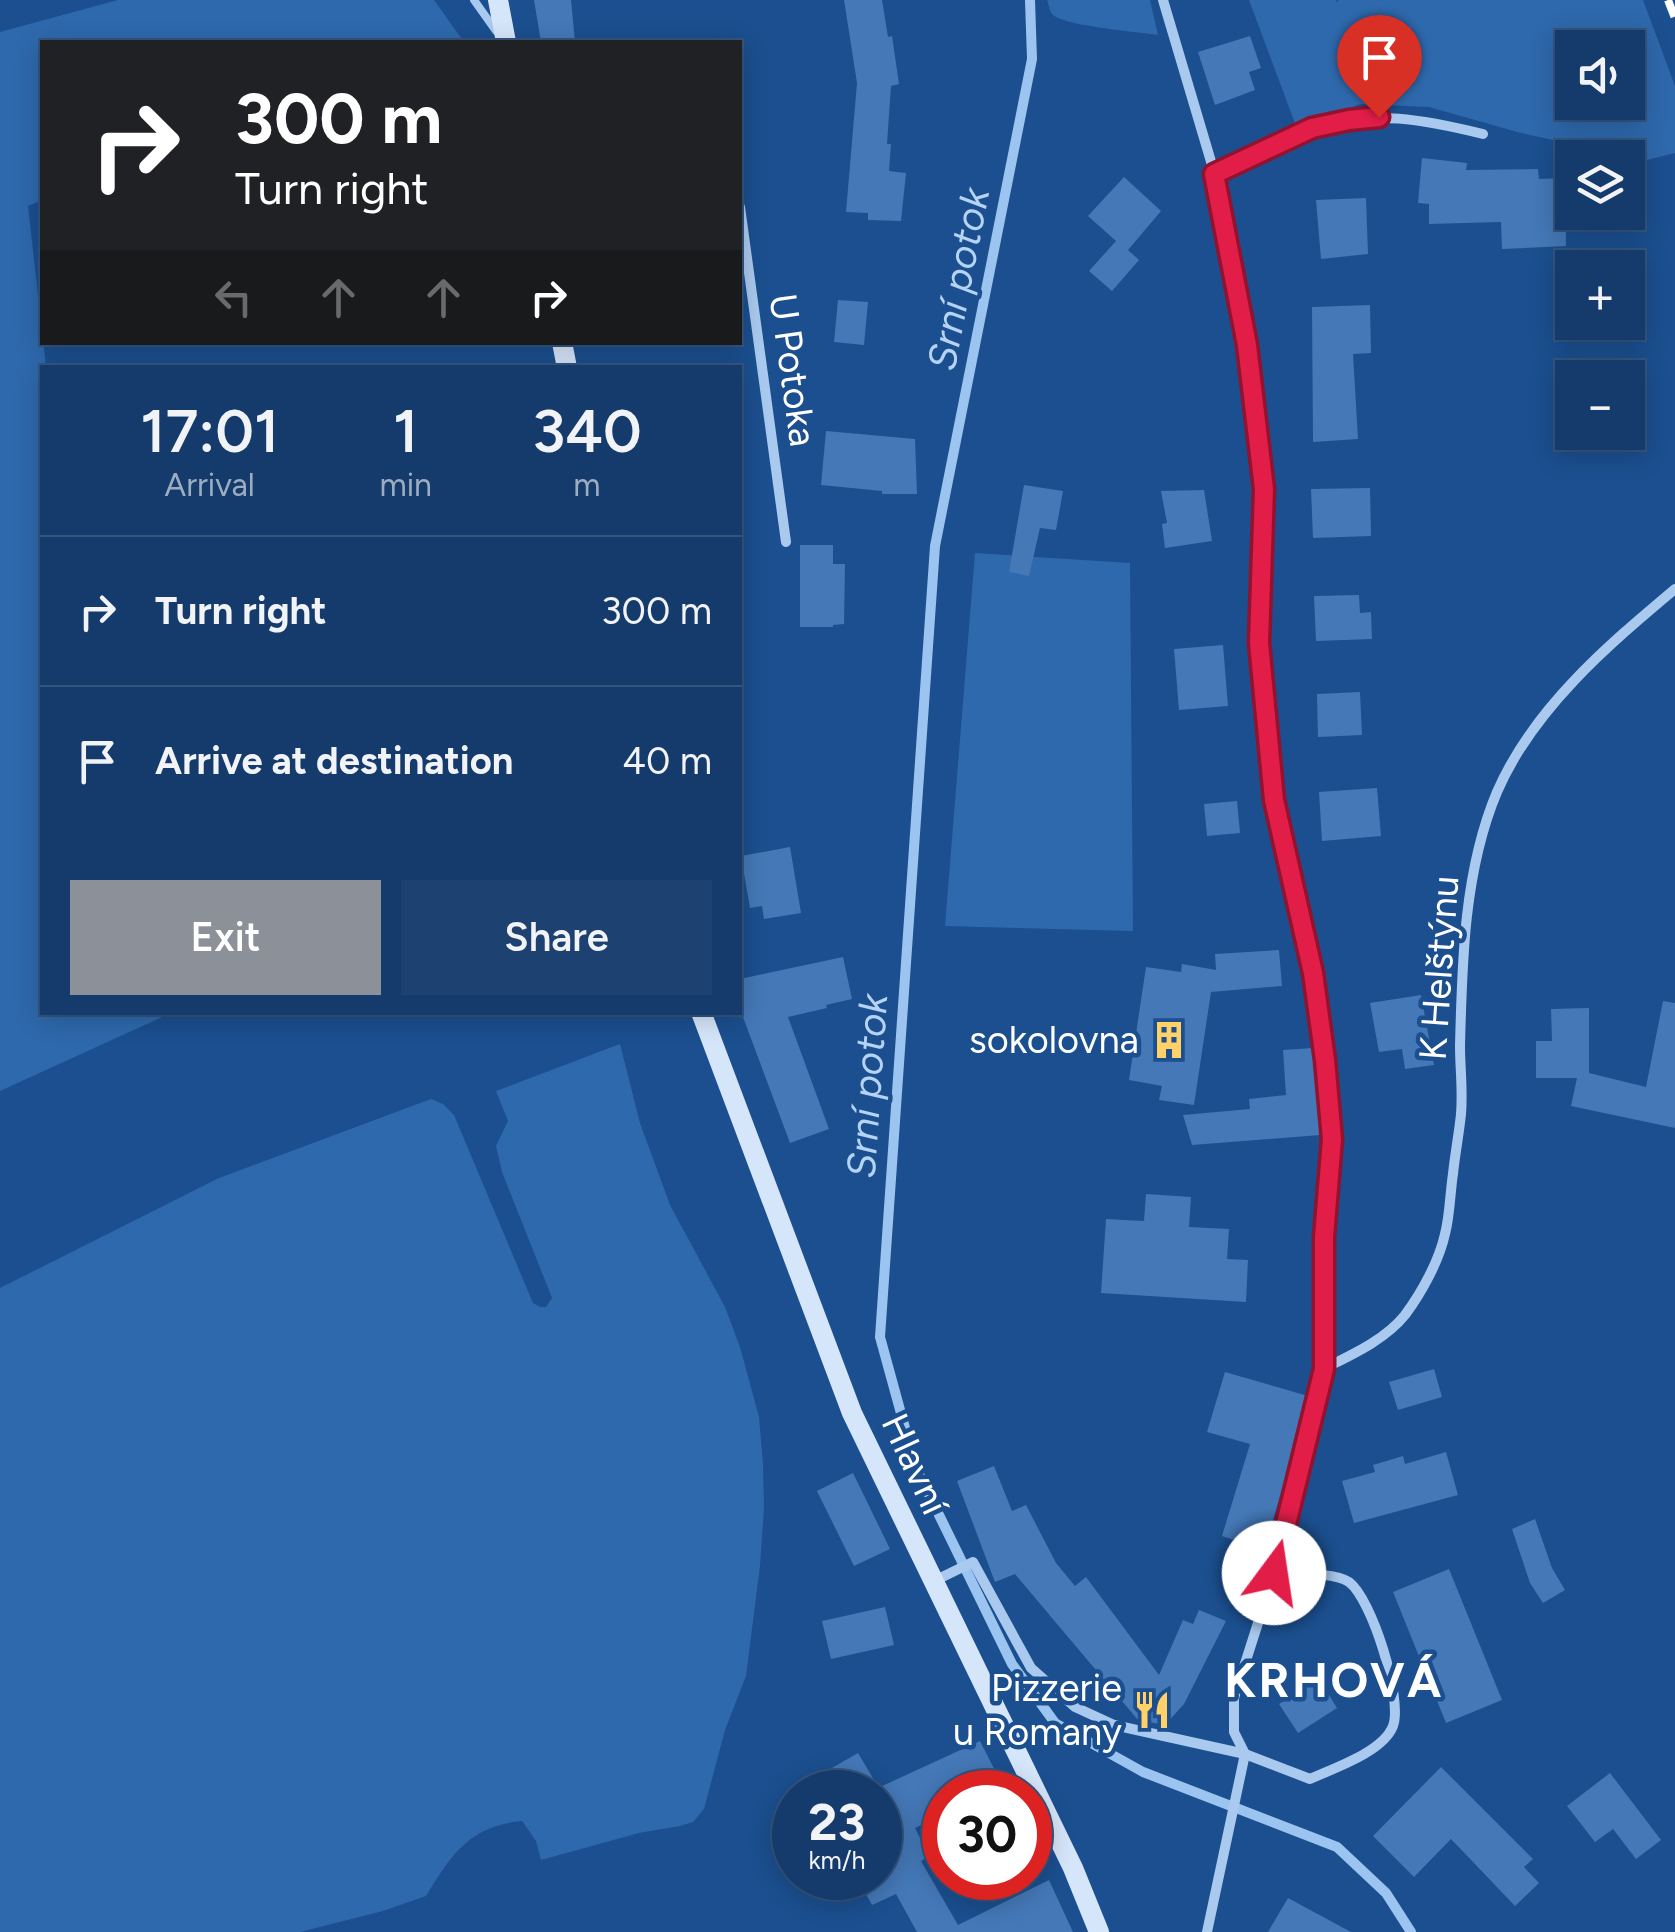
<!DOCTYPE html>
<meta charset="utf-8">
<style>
:root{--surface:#143b6b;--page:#1d4271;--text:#f1f3f6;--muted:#9dadc1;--line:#33557e;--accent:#8c9099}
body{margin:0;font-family:Figtree,sans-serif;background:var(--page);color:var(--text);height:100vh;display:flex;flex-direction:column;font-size:38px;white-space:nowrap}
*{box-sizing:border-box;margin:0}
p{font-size:32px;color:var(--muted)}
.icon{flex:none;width:55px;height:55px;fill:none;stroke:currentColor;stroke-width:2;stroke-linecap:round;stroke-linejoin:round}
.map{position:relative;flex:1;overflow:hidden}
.drawer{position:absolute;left:40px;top:365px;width:702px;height:650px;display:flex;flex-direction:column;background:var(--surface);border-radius:0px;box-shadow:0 5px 25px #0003,0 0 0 2px var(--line)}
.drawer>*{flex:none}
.banner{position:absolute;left:40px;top:40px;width:702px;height:305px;border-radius:0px;box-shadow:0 5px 25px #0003,0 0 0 2px var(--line);background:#202124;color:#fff;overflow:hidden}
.fabs{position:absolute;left:1555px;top:30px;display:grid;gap:20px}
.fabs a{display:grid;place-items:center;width:90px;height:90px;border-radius:0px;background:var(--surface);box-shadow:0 5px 25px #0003,0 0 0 2px var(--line);font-size:50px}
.speed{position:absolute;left:772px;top:1770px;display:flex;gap:20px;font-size:50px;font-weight:700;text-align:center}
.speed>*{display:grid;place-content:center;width:130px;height:130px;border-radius:50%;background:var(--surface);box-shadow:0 5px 25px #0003,0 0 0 2px var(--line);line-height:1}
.speed small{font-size:25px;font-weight:400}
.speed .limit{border:15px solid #d22;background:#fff;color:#111}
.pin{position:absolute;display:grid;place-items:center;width:85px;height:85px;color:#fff;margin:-102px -42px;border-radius:50% 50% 50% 0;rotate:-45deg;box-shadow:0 0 10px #0007}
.pin .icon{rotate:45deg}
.me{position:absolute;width:110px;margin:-55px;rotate:14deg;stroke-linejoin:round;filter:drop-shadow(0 0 8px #0008)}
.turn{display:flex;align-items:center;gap:35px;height:210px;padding:0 30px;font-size:45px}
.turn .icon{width:130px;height:130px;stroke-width:2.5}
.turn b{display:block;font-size:70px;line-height:85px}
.lanes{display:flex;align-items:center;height:95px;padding:0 30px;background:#0003;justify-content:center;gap:50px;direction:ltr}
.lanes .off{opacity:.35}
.eta{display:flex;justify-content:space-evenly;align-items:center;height:170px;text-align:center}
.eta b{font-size:60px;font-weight:600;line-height:70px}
.cta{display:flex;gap:20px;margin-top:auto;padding:20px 30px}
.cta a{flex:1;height:115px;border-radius:0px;background:var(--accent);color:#fff;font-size:40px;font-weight:600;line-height:115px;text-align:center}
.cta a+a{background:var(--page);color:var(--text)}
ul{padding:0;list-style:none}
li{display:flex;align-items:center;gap:30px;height:150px;padding:0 30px;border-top:2px solid var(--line)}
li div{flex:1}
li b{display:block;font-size:38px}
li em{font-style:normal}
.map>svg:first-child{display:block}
.green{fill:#2e69ad;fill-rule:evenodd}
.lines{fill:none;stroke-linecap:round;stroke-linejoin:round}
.stream{stroke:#9cc4f0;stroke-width:10}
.building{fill:#4478b7}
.lane{stroke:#a9c9ee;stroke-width:8}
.street{stroke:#a9c9ee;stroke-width:10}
.secondary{stroke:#d6e6fa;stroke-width:20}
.rail{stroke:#fff;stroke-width:8;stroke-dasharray:18 8;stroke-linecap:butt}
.route-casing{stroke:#92132f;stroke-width:25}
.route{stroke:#e11d48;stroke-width:18}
.labels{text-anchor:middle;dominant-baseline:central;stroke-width:9;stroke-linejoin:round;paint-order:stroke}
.street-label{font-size:38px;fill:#fff;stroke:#1b4f8f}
.poi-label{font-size:38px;fill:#fff;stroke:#1b4f8f;text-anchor:end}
.water-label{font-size:40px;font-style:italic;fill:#b5d3f5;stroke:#1b4f8f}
.district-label{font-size:48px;font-weight:bold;letter-spacing:2.5px;fill:#fff;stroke:#1b4f8f}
</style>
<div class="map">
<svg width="1675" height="1932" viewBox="0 0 1675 1932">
<rect width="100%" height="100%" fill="#1b4f8f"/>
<g class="green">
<polygon points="118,0 434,0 464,42 42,42 42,200 28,206 46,367 42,368 42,1012 171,1013 0,1091 0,32"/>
<path d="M1047,0h103l8,35c-20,-3 -92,-9 -105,-20 -4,-5 -4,-10 -6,-15z"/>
<path d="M1249,0h87l2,3v-3h305l32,86v67l-28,7 -126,-27 -92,-26 -68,-3 -65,22zM1572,48h56v54h-56z"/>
<polygon points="975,553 1130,563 1133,931 945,926"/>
<path d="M620,1044l20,79 30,82 55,102 15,40 19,70 4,47 1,44 -4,58 -14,110 -21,54 -21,79 -11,13 -13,4 -41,7 -98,27 -5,-19 -14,-20c-53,5 -70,33 -96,75l-43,15 -83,21h-300v-644l219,-110 212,-79 12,5 11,11 79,188 7,4h6l6,-9 -50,-126 -6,-26 12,-25 -12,-30z"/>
</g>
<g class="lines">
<polyline class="stream" points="1030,0 1032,59 935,546 880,1337 916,1468 1012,1664 1055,1723 1143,1772 1337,1847 1386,1893 1411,1932"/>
</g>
<g class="building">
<polygon points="534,0 571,0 575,42 541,42"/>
<polygon points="844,0 882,0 888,37 892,36 899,84 891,86 887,144 891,144 889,171 906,173 901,221 868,220 868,213 846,212 857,83"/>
<polygon points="1250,36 1261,68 1249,72 1255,90 1215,105 1198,52"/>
<polygon points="1422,158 1467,163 1466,170 1538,169 1539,179 1565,178 1566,246 1502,249 1501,222 1429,224 1429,204 1418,203"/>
<polygon points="1124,177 1161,211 1128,250 1139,260 1112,291 1089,271 1116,241 1088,216"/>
<polygon points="1366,198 1368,254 1321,259 1316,200"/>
<polygon points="838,300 868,302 864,345 834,342"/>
<polygon points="1370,305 1371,353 1353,354 1358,439 1313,442 1312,307"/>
<polygon points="826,431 915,439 917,494 882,494 882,491 821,485"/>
<polygon points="1024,485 1063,491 1056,530 1040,528 1029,576 1009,572"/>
<polygon points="1370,488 1371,536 1313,538 1311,489"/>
<polygon points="1204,490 1212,541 1165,548 1162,524 1167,523 1161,491"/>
<polygon points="800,545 833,545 833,564 845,564 844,624 833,625 833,627 800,627"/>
<polygon points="1359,595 1360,613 1371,612 1372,639 1316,641 1314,596"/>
<polygon points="1223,645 1228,706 1179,710 1174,649"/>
<polygon points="1360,692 1362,735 1318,737 1317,694"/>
<polygon points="1377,788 1381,836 1322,841 1319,792"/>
<polygon points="1237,801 1240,833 1207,836 1204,804"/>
<polygon points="790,847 801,913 764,919 762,906 750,908 741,856"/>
<polygon points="1279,950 1282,986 1211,992 1194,1105 1159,1100 1162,1086 1129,1080 1146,967 1181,972 1182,964 1216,970 1215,954"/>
<polygon points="843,957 852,999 826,1005 827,1008 788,1017 829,1129 790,1143 740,1009 740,979"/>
<polygon points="1421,995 1434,1065 1405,1069 1402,1049 1379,1052 1370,1003"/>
<polygon points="1663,1001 1675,1003 1675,1128 1571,1106 1577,1078 1536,1078 1536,1041 1552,1041 1551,1009 1589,1008 1589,1073 1646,1087"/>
<polygon points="1313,1048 1320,1135 1192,1145 1183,1115 1250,1109 1249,1099 1286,1095 1283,1050"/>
<polygon points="1146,1194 1191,1197 1189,1227 1229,1229 1227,1259 1248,1260 1246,1302 1101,1293 1106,1219 1144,1221"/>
<polygon points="1434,1369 1442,1397 1398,1410 1389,1382"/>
<polygon points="1225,1372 1308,1396 1297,1439 1264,1550 1222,1536 1250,1444 1207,1432"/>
<polygon points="1446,1452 1458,1495 1354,1523 1342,1481 1375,1472 1373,1465 1403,1456 1405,1464"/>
<polygon points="994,1466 1012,1511 1026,1505 1056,1563 1075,1586 1086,1577 1159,1675 1183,1620 1193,1624 1199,1610 1226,1621 1184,1704 1165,1725 1138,1720 1015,1574 995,1582 957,1481"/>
<polygon points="853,1473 890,1549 854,1566 817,1491"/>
<polygon points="1535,1519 1552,1568 1565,1590 1543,1603 1530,1583 1512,1529"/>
<polygon points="1449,1569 1502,1700 1446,1723 1393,1592"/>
<polygon points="885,1607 894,1645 831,1659 822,1621"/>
<polygon points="1319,1679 1337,1708 1298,1733 1279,1704"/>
<polygon points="980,1741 1006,1792 945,1792 945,1814 915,1828 929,1856 921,1861 958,1925 1049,1880 1073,1932 917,1932 896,1894 872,1905 857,1878 880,1878 880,1792 838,1792 825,1772 858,1753 880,1790 880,1787"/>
<polygon points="1441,1767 1533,1859 1524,1867 1539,1883 1515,1906 1451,1839 1414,1877 1373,1836"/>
<polygon points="1610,1773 1661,1840 1636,1859 1613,1829 1595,1842 1567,1806"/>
<polygon points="1288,1898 1351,1932 1268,1932"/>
</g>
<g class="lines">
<polyline class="lane" points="474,0 496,31"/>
<g class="street">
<polyline points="1163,0 1215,175 1247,345 1265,489 1259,643 1274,800 1313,973 1325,1060 1331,1139 1324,1237 1323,1369 1274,1573 1234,1698 1234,1732 1245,1754 1207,1932"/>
<path d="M1215,175c30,-15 68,-37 98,-47 58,-19 113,-8 170,6"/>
<polyline points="740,207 786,542"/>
<path d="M1323,1369c28,-14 62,-29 82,-54 17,-23 34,-54 40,-81 5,-19 5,-41 8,-60 2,-20 6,-40 8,-60 2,-23 -1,-46 -1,-68 2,-84 4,-176 37,-254 36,-83 110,-146 178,-203"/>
<path d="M932,1582l41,-20 58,106 44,39 39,18 131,29 65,25c24,-11 73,-27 83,-53 10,-27 -21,-127 -44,-144 -14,-10 -57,-8 -75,-9"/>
</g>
<g class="secondary">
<polyline points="498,0 506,42"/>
<polyline points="562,342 567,368"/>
<polyline points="701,1012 852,1413 1073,1868 1099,1932"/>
</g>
<polyline class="rail" points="1668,0 1675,18"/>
</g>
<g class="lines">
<g class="route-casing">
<polyline id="route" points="1274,1573 1324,1369 1324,1237 1332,1139 1325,1060 1313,973 1274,800 1259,643 1264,489 1247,345 1214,174 1312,128 1349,120 1379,117"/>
</g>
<use href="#route" class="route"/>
</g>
<defs>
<g id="building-bare" transform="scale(3)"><path d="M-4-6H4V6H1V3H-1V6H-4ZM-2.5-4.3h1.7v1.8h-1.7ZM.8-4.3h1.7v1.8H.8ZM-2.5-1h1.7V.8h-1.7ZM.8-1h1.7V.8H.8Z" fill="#ffd166" stroke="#1b4f8f" stroke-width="2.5" paint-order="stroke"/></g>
<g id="restaurant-bare" transform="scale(3)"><path d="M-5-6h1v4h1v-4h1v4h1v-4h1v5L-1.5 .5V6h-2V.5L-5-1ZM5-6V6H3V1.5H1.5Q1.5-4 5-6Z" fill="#ffd166" stroke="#1b4f8f" stroke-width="2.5" paint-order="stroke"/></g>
</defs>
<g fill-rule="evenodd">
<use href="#building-bare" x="1169" y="1040"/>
<use href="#restaurant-bare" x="1152" y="1710"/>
</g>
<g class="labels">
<g class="street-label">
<text transform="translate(793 370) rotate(82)">U Potoka</text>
<text transform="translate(1439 968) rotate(-86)">K Helštýnu</text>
<text transform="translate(915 1464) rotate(65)">Hlavní</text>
</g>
<g class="poi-label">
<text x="1139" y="1040">sokolovna</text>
<text x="1122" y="1688">Pizzerie<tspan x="1122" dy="44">u Romany</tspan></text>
</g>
<g class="water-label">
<text transform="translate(958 279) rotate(-79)">Srní potok</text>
<text transform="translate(867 1086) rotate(-86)">Srní potok</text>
</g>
<g class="district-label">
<text x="1334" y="1680">KRHOVÁ</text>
</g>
</g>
</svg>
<div class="fabs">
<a><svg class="icon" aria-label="sound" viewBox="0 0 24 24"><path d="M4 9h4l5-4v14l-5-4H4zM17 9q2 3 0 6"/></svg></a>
<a><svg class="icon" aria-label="layers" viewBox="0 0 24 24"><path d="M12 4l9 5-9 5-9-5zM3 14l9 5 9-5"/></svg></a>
<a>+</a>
<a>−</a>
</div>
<div class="speed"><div>23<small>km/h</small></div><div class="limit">30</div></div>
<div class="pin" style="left:1379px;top:117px;background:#d93025"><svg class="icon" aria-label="arrive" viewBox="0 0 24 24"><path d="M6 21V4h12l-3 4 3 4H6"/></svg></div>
<svg class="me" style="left:1274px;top:1573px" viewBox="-20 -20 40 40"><circle r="19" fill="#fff"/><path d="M0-13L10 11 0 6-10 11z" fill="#e11d48"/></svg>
<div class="banner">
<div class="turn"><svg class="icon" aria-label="right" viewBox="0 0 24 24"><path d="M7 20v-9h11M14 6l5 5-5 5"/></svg><div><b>300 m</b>Turn right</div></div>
<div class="lanes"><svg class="icon off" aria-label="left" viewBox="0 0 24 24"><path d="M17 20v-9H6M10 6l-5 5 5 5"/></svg><svg class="icon off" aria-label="ahead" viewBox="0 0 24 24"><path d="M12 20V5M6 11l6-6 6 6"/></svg><svg class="icon off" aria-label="ahead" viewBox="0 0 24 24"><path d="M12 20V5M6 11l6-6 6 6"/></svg><svg class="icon" aria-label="right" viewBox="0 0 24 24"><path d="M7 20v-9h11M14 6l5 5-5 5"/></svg></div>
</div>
<section class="drawer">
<div class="eta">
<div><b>17:01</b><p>Arrival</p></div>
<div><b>1</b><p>min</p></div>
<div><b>340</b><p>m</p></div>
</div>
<ul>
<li><svg class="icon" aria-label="right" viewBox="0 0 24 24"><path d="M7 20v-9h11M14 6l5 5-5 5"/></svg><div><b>Turn right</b></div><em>300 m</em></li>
<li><svg class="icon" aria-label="arrive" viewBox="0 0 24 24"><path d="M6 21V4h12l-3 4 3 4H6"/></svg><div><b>Arrive at destination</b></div><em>40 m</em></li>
</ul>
<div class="cta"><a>Exit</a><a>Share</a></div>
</section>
</div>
